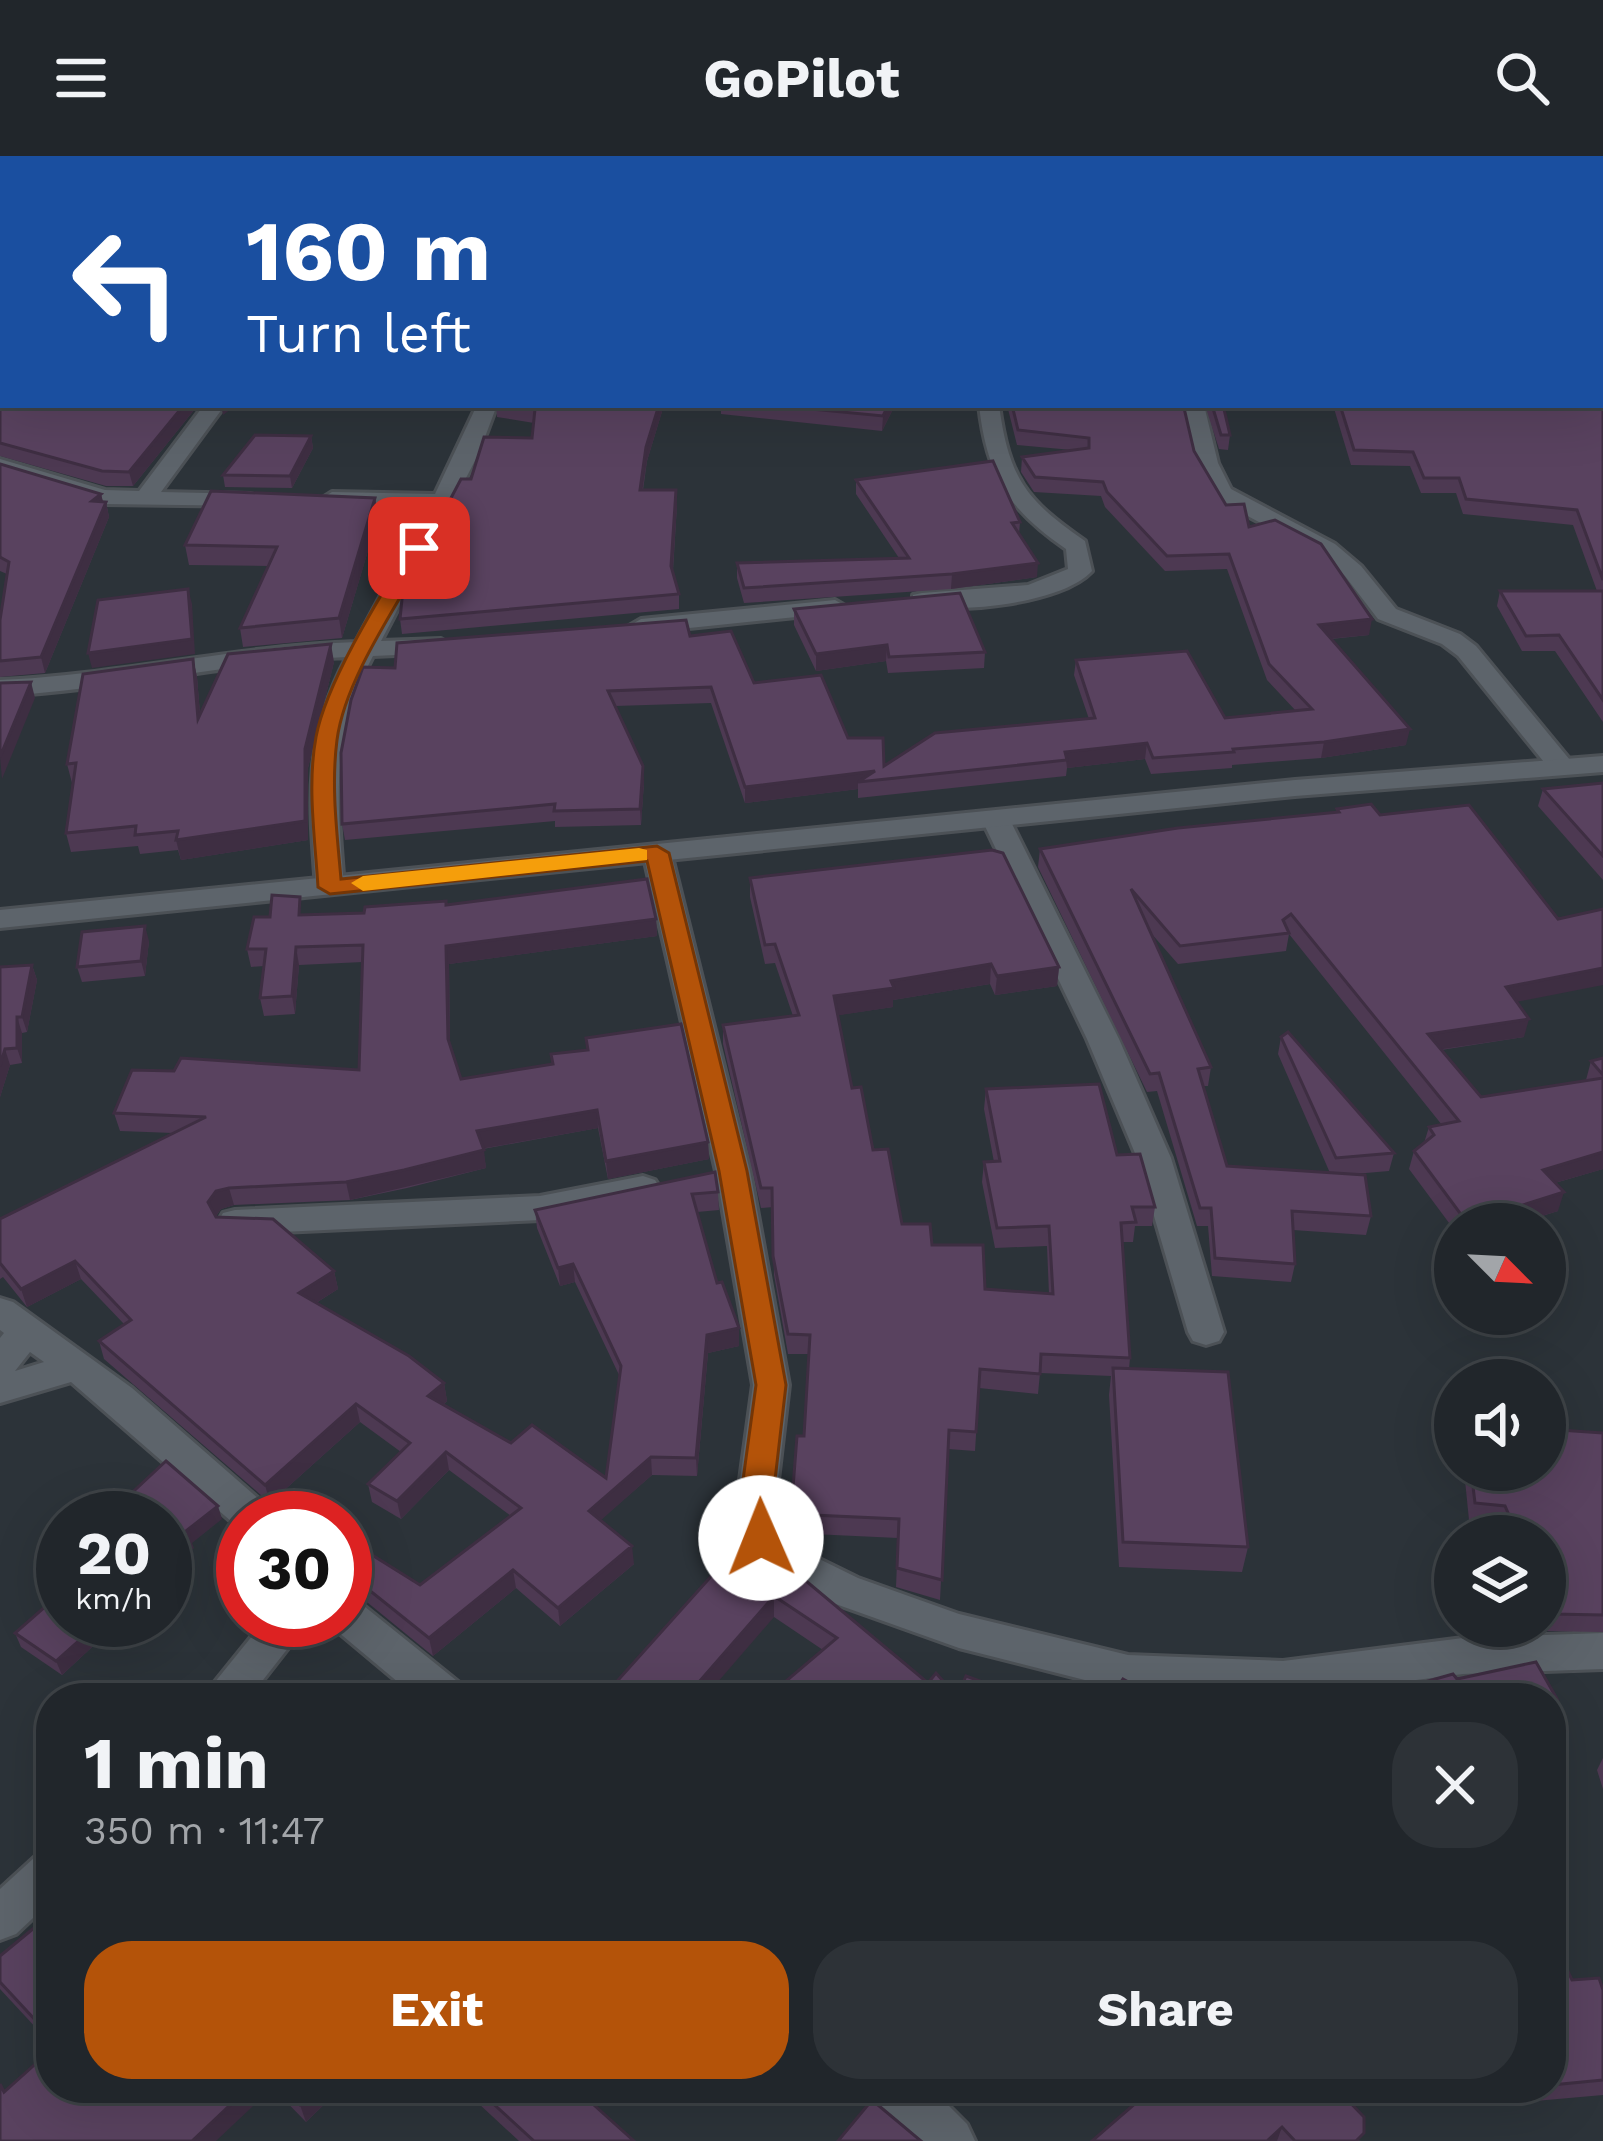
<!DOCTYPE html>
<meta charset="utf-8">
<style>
:root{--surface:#21262b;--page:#2d3237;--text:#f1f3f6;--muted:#a2a5a9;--line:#3e4347;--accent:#b45309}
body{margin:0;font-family:"Work Sans",sans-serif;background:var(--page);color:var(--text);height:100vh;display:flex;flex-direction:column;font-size:45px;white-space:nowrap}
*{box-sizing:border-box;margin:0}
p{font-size:39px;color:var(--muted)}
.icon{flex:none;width:66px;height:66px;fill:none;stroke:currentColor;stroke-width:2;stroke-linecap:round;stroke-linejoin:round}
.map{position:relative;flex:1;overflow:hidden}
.panel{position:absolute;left:36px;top:1527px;width:1530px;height:420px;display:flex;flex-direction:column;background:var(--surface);border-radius:48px;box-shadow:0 12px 48px #0002,0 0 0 3px var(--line)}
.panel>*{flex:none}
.guide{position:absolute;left:0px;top:0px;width:1605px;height:252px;box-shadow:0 12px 48px #0002,0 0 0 3px var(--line);background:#1a4fa0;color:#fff;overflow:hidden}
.needle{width:78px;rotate:114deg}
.buttons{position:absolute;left:1434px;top:1047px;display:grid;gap:24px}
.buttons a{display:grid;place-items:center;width:132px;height:132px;border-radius:50%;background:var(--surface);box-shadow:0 12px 48px #0002,0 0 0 3px var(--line);font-size:60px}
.speed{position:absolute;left:36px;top:1335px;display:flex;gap:24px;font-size:60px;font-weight:700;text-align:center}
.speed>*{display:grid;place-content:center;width:156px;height:156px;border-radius:50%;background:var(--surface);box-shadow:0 12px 48px #0002,0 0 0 3px var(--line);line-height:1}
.speed small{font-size:30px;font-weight:400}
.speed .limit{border:18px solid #d22;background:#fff;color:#111}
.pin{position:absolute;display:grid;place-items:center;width:102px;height:102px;color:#fff;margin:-51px;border-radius:24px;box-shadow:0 6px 18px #0006}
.me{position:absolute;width:132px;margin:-66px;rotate:359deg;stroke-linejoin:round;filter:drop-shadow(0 0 9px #0008)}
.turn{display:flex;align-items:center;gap:42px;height:252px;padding:0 48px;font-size:54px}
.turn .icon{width:156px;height:156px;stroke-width:2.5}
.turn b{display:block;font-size:84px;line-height:102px}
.round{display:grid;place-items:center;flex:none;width:126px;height:126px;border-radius:48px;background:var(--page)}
.headline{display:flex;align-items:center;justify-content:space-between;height:204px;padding:0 48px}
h1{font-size:72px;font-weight:700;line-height:90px}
.action{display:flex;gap:24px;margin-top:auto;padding:24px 48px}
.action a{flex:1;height:138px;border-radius:48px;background:var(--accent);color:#fff;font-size:48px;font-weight:700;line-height:138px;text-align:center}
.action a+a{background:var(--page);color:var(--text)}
header{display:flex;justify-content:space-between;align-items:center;height:156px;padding:0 48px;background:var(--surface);font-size:54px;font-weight:700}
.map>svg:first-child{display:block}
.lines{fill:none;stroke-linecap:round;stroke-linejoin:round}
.minor-casing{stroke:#4c5156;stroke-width:6}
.secondary-casing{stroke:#4c5156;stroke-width:6}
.minor{fill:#5d646b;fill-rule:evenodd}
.secondary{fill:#5d646b;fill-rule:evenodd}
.wall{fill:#4d3952}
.shaded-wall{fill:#3e2e42}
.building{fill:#59425f;stroke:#3e2e42;stroke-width:3}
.route{fill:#b45309;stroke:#753606;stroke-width:3}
.slow{fill:#f59e0b}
</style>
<header><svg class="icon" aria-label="menu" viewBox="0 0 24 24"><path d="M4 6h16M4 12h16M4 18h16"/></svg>GoPilot<svg class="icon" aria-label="search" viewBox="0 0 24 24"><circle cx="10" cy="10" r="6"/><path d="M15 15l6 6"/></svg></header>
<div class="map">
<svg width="1603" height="1985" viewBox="0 0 1603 1985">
<rect width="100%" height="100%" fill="#2c3339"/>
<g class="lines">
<g class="minor-casing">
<g id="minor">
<polygon points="252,0 371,0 250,3"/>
<polygon points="0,49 3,49 0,60"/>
<polygon points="204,249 225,249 161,336 250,338 258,340 258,350 104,348 0,317 0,303 105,334 139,335"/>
<path d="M477,249h20l-18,48 -98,188 60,-2 12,7 -12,7 -68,3c-43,82 -36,141 -29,231l-4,6h-20l-4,-6c-7,-89 -12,-149 31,-230 -116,5 -230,33 -347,39v-16c119,-5 236,-34 356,-38l72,-135 -96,-1 -11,-7 11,-7 103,2z"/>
<path d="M979,249h20c10,74 27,95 86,136l7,30c-30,33 -136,43 -179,34v-10l9,-2 106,-8 40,-16 -2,-20c-58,-40 -79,-73 -87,-144z"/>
<polygon points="1184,249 1204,249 1218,307 1231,333 1335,388 1361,410 1396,453 1460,478 1476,490 1570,604 1574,610 1570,616 1552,616 1458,500 1442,488 1378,463 1345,420 1319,398 1214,342 1196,307"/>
<polygon points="835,444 847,451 844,456 641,477 629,470 641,463"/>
<polygon points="996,656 1010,664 1119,883 1171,1002 1224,1176 1219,1185 1206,1189 1193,1185 1188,1176 1137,1002 1087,883 982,664"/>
<polygon points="657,689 671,697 750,1015 789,1229 778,1324 780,1375 805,1396 858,1422 959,1458 1128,1499 1283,1505 1463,1482 1603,1477 1603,1513 1463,1518 1283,1541 1128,1535 959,1492 830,1446 777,1420 741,1382 740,1324 753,1229 716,1015 643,697"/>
<polygon points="643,1020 655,1024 660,1032 655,1040 540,1064 235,1078 223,1075 218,1066 223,1057 235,1054 540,1040"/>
<path d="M0,1142l13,4 119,86 136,119 6,11h-31l-3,11 -169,-147 -71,21v-65l4,-5 -4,-3zM30,1196l14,10 -29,9z"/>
<polygon points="345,1441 359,1446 462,1529 468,1542 417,1542 331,1470 328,1464 345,1464"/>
<polygon points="265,1464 310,1464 249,1542 202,1542"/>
<polygon points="51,1695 51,1745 16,1778 0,1784 0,1733 35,1701"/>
<polygon points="872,1932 931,1932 967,1968 975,1985 915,1985 879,1949"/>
</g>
</g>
<g class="secondary-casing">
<polygon id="secondary" points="1603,600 1603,616 1295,640 0,772 0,754 1295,624"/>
</g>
<use href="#minor" class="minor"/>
<use href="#secondary" class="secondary"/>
</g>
<g class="wall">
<polygon points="1603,94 1603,566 1555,495 1522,495 1497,450 1500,435 1597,435 1573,369 1463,358 1456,337 1421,337 1410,310 1351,309 1333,249 1602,249"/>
<polygon points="0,166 3,249 198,249 133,330 106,330 0,300"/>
<polygon points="496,249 664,249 647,305 643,334 677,349 673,415 679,438 679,453 402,478 400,463 471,323 532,282 534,267 497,261"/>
<polygon points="721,249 895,249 882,275 721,258"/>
<polygon points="1007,249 1149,249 1194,295 1226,349 1369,479 1331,483 1406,589 1321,602 1232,609 1232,612 1151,618 1145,603 1067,612 1066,620 858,642 858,633 745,647 711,547 615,550 644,626 641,669 555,671 555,665 345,684 342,668 395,512 690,480 754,527 848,582 884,610 1089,563 1074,519 1076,504 1225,562 1296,555 1267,524 1227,413 1165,415 1105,351 1101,340 1034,336 1021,316 1022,301 1072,294 1017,289"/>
<polygon points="1205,249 1223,249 1230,279 1228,294 1219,293"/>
<polygon points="311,280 313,292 292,332 225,331 223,319"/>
<polygon points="0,308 101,338 103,346 106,346 109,361 45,517 0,521 0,464 7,418 0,415"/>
<polygon points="856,324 1020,366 1019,378 1037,421 951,433 744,447 737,422 737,407 899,402 856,338"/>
<polygon points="375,342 378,361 342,482 243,491 240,472 268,410 189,409 185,389"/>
<polygon points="794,453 985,496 984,512 888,517 886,505 816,515 794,469"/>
<polygon points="193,503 197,521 200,558 334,506 308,612 308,684 181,704 178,694 140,698 138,690 71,696 66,677 72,627 67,608"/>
<polygon points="1603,627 1603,724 1538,650 1543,633"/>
<polygon points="1337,653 1517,846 1524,881 1441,894 1481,941 1586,924 1591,905 1603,902 1603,1013 1555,1027 1558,1055 1520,1067 1521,1068 1455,1068 1455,1075 1409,1013 1414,995 1424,987 1429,971 1442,969 1289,778 1286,795 1178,808 1150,776 1211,911 1208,930 1203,930 1227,1010 1330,1017 1278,898 1281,881 1394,997 1389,1015 1354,1018 1371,1060 1366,1079 1293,1074 1295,1108 1291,1126 1212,1120 1208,1070 1197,1070 1157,935 1147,936 1038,711 1040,693 1336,657"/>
<polygon points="750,722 1059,811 1057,830 995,839 990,828 893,844 893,851 838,859 852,932 902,1068 932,1089 985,1133 1049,1138 1047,1090 995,1092 982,1026 984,1006 994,1006 984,953 986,933 1117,999 1155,1051 1152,1070 1135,1070 1133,1086 1122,1086 1130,1202 1129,1213 1248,1391 1242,1416 1119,1411 1109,1239 1111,1220 1040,1217 1038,1238 979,1232 975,1295 948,1293 940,1444 896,1431 898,1382 791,1377 791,1358 804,1280 809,1198 788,1198 774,1119 773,1051 761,1052 723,888 723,869 793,860 775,807 765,808 750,741"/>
<polygon points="446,749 656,763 657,780 449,808 450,890 461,923 553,908 587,894 586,882 708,986 709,1003 608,1023 598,972 483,993 486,1012 407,1032 350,1044 234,1049 221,1053 216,1060 334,1115 338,1133 316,1147 444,1227 447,1245 443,1249 511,1287 606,1322 620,1221 575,1126 560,1130 537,1072 535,1054 718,1036 719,1054 697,1056 717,1127 739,1172 739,1190 708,1197 697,1320 652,1319 600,1364 634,1408 560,1470 516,1432 433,1500 362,1442 345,1436 345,1412 420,1429 511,1360 449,1314 401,1363 372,1346 368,1328 401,1296 360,1266 270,1347 104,1203 99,1185 124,1168 81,1123 27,1151 3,1121 0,1123 0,1063 173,977 120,975 114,957 174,915 359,914 363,806 299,809 295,858 264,860 260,842 264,810 251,811 247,793 303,759 364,757"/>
<polygon points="149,785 145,820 82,826 77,811"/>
<polygon points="32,809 37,824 27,876 22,877 22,907 10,909 0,941 0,811"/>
<polygon points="1603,1277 1603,1476 1546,1475 1544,1470 1545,1380 1505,1380 1499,1367 1469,1364 1464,1314 1545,1314"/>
<polygon points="718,1403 928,1527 957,1541 1026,1542 766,1542 823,1494 774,1461 719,1412"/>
<polygon points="63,1464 121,1464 62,1519 21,1491 15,1477"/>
<polygon points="1603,1602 1603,1633 1597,1614"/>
<polygon points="1551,1671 1561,1708 1553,1724 1551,1724"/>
<polygon points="51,1758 51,1888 0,1833 0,1800"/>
<polygon points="1551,1779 1572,1824 1603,1834 1603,1939 1477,1950 1471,1932 1551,1932"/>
<polygon points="273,1932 341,1932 306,1966"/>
<polygon points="474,1932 575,1932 634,1985 519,1985 478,1947"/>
<polygon points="1153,1932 1361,1985 1092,1985"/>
</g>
<g class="shaded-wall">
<polygon points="184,249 198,249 133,330 129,316"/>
<polygon points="221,249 236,249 223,259"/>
<polygon points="659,249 664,249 647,305 640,349 640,334 646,291"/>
<polygon points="888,249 895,249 882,275 883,260"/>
<polygon points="311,280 313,292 292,332 290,320"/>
<polygon points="676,334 677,349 672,425 671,410"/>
<polygon points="101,338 104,350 106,346 109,361 45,517 41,501 92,345"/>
<polygon points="375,342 378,361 342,482 339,462"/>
<polygon points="1038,407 1037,421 951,433 952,418"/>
<polygon points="188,433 192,448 195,498 92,512 88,497"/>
<polygon points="1372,463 1369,479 1316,484 1319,469"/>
<polygon points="331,488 334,506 308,612 308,684 181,704 176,684 305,593"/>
<polygon points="887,489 886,505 816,515 816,498"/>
<polygon points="193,503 197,521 202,581 198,563"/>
<polygon points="31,526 35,542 2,623 0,601"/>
<polygon points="1410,573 1406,589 1321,602 1324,586"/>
<polygon points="1147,587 1145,603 1067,612 1065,596"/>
<polygon points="643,610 644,626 641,669 640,653"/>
<polygon points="875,615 858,626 858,633 745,647 745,631"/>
<polygon points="656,763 657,780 449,808 450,901 448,883 446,790"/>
<polygon points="145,770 149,785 145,820 141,805"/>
<polygon points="296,791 299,809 295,858 292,840"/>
<polygon points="991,808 990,828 893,844 893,851 834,860 834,840 891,825"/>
<polygon points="32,809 37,824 27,876 22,861"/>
<polygon points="1059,811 1057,830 995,839 997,820"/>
<polygon points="1603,812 1603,829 1501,849 1506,831"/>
<polygon points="17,861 22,877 22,907 17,892"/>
<polygon points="1529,863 1524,881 1423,896 1428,878"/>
<polygon points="5,893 10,909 0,941 0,910"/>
<polygon points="597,954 598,972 480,993 477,975"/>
<polygon points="708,986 709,1003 608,1023 606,1005"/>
<polygon points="484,994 486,1012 350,1044 346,1026"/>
<polygon points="1603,996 1603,1013 1537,1032 1543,1014"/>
<polygon points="229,1032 234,1049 221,1053 213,1064 208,1046 216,1035"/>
<polygon points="1564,1036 1558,1055 1515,1068 1510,1053"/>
<polygon points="75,1105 81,1123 27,1151 21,1133"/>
<polygon points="573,1108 575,1126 560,1130 558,1112"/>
<polygon points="334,1115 338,1133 303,1155 299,1137"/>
<polygon points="739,1172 739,1190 708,1197 697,1320 696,1302 707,1179"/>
<polygon points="444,1227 447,1245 431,1258 428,1240"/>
<polygon points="356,1248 360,1266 270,1347 265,1329"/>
<polygon points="446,1296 449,1314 401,1363 397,1345"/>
<polygon points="651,1301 652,1319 591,1373 589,1355"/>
<polygon points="218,1350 222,1363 192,1387 194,1392 165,1413 165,1396 186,1375"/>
<polygon points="632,1390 634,1408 560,1470 558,1452"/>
<polygon points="513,1414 516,1432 433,1500 429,1482"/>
<polygon points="774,1440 774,1461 704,1542 685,1542"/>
<polygon points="102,1464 121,1464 62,1519 56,1505"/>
<polygon points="248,1932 272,1932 216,1985 192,1985"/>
<polygon points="318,1932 341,1932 306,1966 300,1949"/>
<polygon points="1282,1971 1277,1985 1267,1985"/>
</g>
<g class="building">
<polygon points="102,0 350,0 354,3 105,3"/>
<polygon points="393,0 751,0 748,3 395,3"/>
<polygon points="852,0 1603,0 1603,35 1602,3 849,3"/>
<polygon points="0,58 3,61 3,75 0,76"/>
<polygon points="3,90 3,151 3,148 0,149 0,91"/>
<polygon points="1602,93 1603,94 1603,424 1577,354 1466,343 1459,322 1424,322 1413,296 1354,294 1340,249 1602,249"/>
<polygon points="3,164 3,249 184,249 129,316 102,315 0,287 0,166"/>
<polygon points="511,249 659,249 646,291 640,334 676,334 671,410 679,438 400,463 403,433 461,323 471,323 484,281 532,282 535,253"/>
<polygon points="770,249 888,249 883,260"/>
<polygon points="1012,249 1149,249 1184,252 1194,295 1226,349 1244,348 1249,371 1275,364 1321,388 1372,463 1319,469 1410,573 1324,586 1233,593 1234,596 1153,602 1147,587 1065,596 1067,604 858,626 875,615 745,631 711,531 608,535 643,610 640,653 554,655 555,648 342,668 341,597 351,544 363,511 395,512 397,487 686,464 690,480 731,475 754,527 821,519 848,582 883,582 884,610 935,577 1095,562 1076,504 1187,495 1225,562 1312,553 1269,508 1229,398 1167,400 1107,336 1103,326 1035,321 1022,301 1089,292 1089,282 1018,274"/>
<polygon points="1212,249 1223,249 1230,279 1221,279"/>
<polygon points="255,279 311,280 290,320 223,319"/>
<polygon points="993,305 1020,366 1012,367 1038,407 952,418 744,432 737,407 909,402 856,324"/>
<polygon points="0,308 101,338 92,345 106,346 41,501 0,505 0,464 9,406 0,401"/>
<polygon points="211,335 375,342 339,462 240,472 277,391 185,389"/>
<polygon points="188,433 192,483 88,497 98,444"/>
<polygon points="1500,435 1603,435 1603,544 1559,479 1526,480"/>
<polygon points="960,437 985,496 889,501 887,489 816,498 794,453"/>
<polygon points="331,488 305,593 305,665 176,684 178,675 135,679 136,670 66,677 76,607 67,608 83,518 193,503 198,563 228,498"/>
<polygon points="31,526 0,601 0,527"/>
<polygon points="1603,627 1603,700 1543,633"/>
<polygon points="1371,648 1380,659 1469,649 1558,763 1603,753 1603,812 1506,831 1529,863 1428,878 1481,941 1603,922 1603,996 1543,1014 1564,1036 1510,1053 1521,1068 1468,1068 1414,995 1434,979 1429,971 1459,965 1291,758 1283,764 1289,777 1180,790 1131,733 1211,911 1198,913 1227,1010 1365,1019 1371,1060 1292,1055 1295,1108 1215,1102 1211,1052 1200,1052 1159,917 1150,918 1040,693 1178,672 1339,656 1337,653"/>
<polygon points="992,694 1003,697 1059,811 997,820 991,808 891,825 894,832 834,840 852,932 861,931 873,994 888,993 902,1068 930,1068 932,1089 983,1089 985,1133 1053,1138 1049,1070 997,1072 984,1006 1000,1005 986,933 1099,928 1117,999 1140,998 1155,1051 1132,1051 1136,1066 1121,1067 1130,1202 1041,1198 1040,1218 980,1213 976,1276 949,1274 942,1424 897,1412 899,1363 791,1358 797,1280 804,1280 810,1179 788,1178 773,1100 772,1032 761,1032 723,869 799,859 775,788 765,789 750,722"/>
<polygon points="647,723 656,763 446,790 448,883 461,923 553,908 551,898 588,894 586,882 681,868 708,986 606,1005 597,954 477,975 484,994 404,1014 346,1026 229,1032 216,1035 208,1046 216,1061 273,1063 334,1115 299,1137 409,1200 444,1227 428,1240 511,1287 532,1269 606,1322 621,1210 573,1108 558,1112 535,1054 715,1016 718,1036 692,1038 717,1127 722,1126 739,1172 707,1179 696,1302 651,1301 589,1355 632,1390 558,1452 513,1414 429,1482 358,1425 345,1420 345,1412 364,1394 420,1429 521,1352 446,1296 397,1345 368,1328 410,1287 356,1248 265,1329 99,1185 131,1164 75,1105 21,1133 0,1107 0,1063 206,961 114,957 132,914 174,915 181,902 359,914 363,789 296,791 292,840 260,842 266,793 247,793 254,761 270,761 272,739 300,741 299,759 364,757 365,751 446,745 446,749"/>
<polygon points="145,770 141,805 77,811 82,776"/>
<polygon points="32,809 22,861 17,861 17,892 5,893 0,910 0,811"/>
<polygon points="1288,876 1394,997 1336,1002 1281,881"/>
<polygon points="1603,902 1603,919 1591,905"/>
<polygon points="1113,1212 1228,1216 1248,1391 1123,1386"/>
<polygon points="1545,1273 1603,1277 1603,1459 1553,1458 1545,1441 1545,1380 1518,1380 1505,1350 1475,1347 1471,1314 1545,1314"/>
<polygon points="166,1305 218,1350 186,1375 189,1378 165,1396 165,1362 105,1362"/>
<polygon points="738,1384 749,1384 787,1409 928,1527 936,1517 957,1541 966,1520 1026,1542 766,1542 837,1482 774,1440 685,1542 602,1542 724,1406 718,1403"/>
<polygon points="63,1435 63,1464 102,1464 56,1505 15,1477"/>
<polygon points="1536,1506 1557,1543 1368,1542 1453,1518 1457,1523"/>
<polygon points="1123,1523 1158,1542 1110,1542"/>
<polygon points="1551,1671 1561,1708 1551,1708"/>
<polygon points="51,1758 51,1881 0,1826 0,1800"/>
<polygon points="1551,1779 1572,1824 1599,1822 1603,1834 1603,1924 1551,1929"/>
<polygon points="51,1894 51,1932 248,1932 192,1985 0,1985 0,1928 4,1936"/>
<polygon points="283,1932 318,1932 300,1949"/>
<polygon points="476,1932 575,1932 634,1985 534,1985"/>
<polygon points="1153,1932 1336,1932 1364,1961 1364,1977 1356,1985 1295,1985 1282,1971 1267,1985 1092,1985"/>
<polygon points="872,1944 921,1985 838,1985"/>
</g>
<path class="route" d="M412,388l17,4c-30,55 -84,130 -92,192 -6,46 0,93 4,139l316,-33 12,7 78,318 39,214 -11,95 2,58 -5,9 -11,4 -12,-4 -4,-9 -2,-58 13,-95 -37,-214 -72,-310 -317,33 -12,-7c-3,-49 -11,-102 -2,-150 10,-55 66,-144 96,-193z"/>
<polygon class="slow" points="639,692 647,694 647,704 363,735 351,727 363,720"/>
</svg>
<div class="buttons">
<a><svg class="needle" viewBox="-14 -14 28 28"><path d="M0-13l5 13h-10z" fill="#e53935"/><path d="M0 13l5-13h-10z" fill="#a2a5a9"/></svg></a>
<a><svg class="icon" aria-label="sound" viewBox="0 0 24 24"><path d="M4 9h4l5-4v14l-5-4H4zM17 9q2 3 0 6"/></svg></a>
<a><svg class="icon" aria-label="layers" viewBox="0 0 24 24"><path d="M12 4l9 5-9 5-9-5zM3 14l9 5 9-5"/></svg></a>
</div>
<div class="speed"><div>20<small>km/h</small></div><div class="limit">30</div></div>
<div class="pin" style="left:419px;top:392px;background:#d93025"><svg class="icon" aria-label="arrive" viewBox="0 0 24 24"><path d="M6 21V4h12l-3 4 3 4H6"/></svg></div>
<svg class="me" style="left:761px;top:1382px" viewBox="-20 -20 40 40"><circle r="19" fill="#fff"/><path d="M0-13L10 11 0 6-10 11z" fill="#b45309"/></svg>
<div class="guide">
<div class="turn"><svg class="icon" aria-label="left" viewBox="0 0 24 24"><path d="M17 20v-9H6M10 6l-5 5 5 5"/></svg><div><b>160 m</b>Turn left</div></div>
</div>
<section class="panel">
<div class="headline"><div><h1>1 min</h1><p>350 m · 11:47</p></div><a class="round"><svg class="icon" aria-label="close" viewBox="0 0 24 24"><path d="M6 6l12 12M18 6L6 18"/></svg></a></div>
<div class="action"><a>Exit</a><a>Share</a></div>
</section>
</div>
